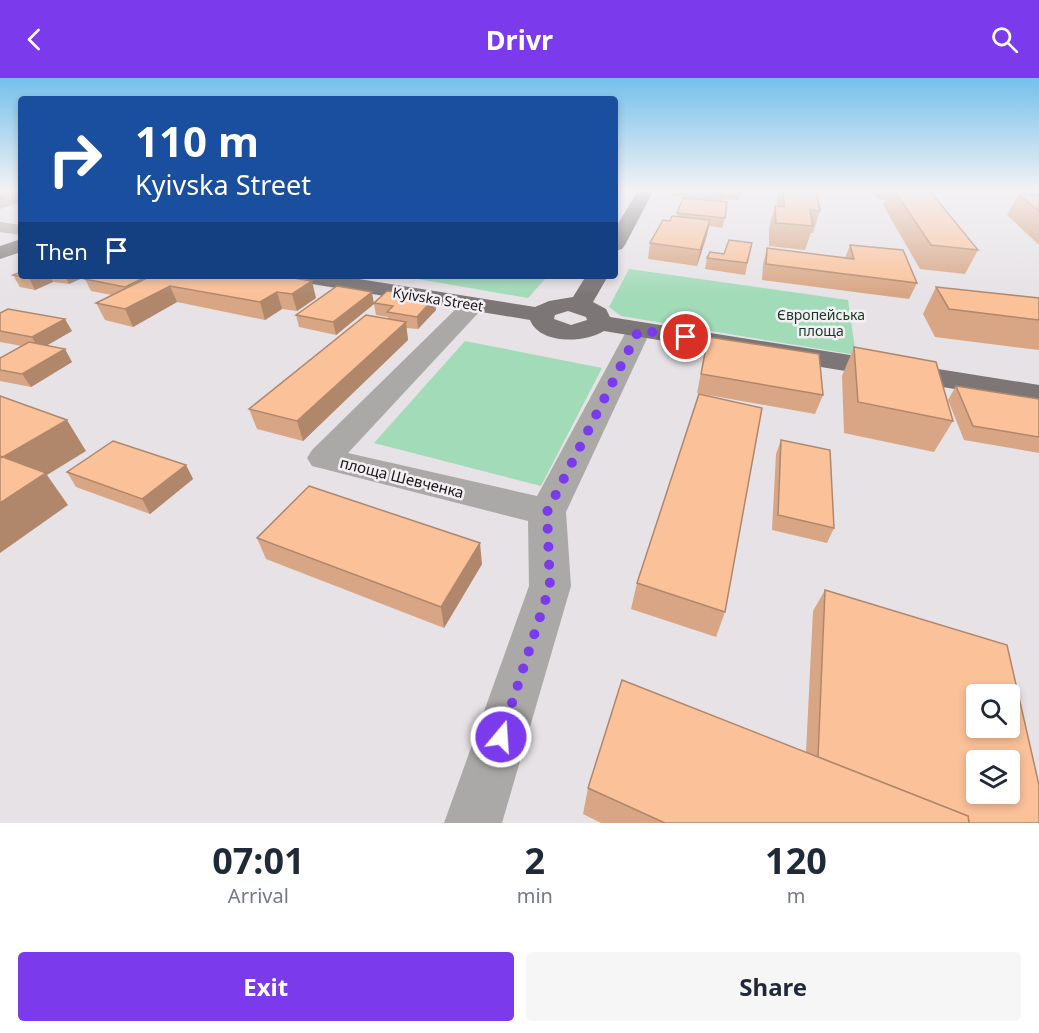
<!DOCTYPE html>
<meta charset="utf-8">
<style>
:root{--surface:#fff;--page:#f6f6f7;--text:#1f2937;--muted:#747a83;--accent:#7c3aed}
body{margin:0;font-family:"Noto Sans",sans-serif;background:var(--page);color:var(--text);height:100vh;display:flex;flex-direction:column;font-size:22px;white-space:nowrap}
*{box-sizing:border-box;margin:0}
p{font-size:20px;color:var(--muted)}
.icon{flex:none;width:33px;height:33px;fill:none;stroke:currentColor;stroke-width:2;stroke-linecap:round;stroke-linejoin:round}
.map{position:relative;height:745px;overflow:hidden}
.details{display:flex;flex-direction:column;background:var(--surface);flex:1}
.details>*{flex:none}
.top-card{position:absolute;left:18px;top:18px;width:600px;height:183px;border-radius:6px;box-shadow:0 3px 9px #0003;background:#1a4fa0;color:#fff;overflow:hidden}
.fabs{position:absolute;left:966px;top:606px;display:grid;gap:12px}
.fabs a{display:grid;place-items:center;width:54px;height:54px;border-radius:6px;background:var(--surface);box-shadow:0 3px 9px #0003;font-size:30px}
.pin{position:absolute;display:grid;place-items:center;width:51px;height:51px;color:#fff;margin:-26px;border:3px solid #fff;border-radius:50%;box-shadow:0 2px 6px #0007}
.me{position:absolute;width:66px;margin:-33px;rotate:18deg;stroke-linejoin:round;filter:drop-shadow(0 0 4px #0008)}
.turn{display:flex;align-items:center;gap:21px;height:126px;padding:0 18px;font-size:27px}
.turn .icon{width:78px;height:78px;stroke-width:2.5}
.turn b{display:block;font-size:42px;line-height:51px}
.then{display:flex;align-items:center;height:57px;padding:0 18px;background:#0003;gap:12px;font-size:22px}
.eta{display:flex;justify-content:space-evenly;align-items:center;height:102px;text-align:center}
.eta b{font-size:36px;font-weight:700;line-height:42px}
.button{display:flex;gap:12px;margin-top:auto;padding:12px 18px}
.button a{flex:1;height:69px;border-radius:6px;background:var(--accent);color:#fff;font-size:24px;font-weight:700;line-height:69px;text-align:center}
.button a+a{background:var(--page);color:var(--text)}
header{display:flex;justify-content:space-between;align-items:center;height:78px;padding:0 18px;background:var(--accent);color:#fff;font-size:27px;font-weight:700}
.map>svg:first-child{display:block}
.green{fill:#a2dbb8}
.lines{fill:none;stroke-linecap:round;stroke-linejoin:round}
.minor{fill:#aba9a8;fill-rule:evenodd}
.major{fill:#7c7776;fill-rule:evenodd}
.wall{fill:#d8a684}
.shaded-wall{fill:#b0876b}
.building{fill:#fbc199;stroke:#b0876b;stroke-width:1.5;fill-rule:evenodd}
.route{stroke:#7c3aed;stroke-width:10;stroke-dasharray:0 18}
.labels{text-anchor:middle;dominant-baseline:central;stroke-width:5;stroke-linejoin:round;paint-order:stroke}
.far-street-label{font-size:14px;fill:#181718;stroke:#f4eff3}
.far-park-label{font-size:14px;fill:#153925;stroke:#f4eff3}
.street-label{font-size:15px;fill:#181718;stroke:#f4eff3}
</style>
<header><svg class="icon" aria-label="back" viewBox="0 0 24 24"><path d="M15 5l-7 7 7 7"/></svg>Drivr<svg class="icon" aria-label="search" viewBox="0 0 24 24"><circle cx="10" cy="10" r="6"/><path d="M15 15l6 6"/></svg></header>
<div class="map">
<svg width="1039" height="745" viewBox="0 0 1039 745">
<rect width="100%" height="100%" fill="#e6e2e6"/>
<g class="green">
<polygon points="629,191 848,222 856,277 621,238 609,229"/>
<polygon points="401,198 523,198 545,201 528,220"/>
<polygon points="465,263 602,290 541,408 374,365"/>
</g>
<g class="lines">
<g class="minor">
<polygon points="21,114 21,124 0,131 0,121"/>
<polygon points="0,144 21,147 21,157 0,154"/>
<polygon points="473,220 481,222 485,227 481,232 348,375 537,418 627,252 630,247 639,245 648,247 651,252 566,434 571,508 502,745 444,745 529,508 528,443 312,388 307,380 312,372 465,222"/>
</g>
<g class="major">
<polygon points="638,112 654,112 625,167 622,171 615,173 615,151"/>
<polygon points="21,161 21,174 0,181 0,168"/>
<path d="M289,198h51l195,31 14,-6 24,-4 13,-21h22l-15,26 13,7 4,8 429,68v18l-435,-72c-19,12 -64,14 -74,-11l-230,-38 -8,-1zM568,233l18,6 1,3 -16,5 -17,-6 1,-4z"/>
</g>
</g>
<g class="wall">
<polygon points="21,112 21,124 14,123 9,114"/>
<polygon points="673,112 742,112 738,122 723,121 722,124 725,140 722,150 709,148 707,157 697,188 648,181 650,165 670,143 677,138 677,135 692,121 672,118"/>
<polygon points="773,112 816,112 820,133 813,155 811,155 805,172 769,168 769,150 775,128 777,129 777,118 778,112"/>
<polygon points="870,112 929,112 978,172 965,196 920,191 883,127 885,122 877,121"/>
<polygon points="1018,116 1039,117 1039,167 1007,137"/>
<polygon points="752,165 745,197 705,191 707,180 724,176"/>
<polygon points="850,167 917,205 909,221 762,202 763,186 767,170 845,180"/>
<polygon points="13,197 21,198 87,198 69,206 53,204 35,212 20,209"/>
<polygon points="281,198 316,220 297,233 282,231 265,242 177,224 133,249 105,242 96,225 112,217 91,213 85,201"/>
<polygon points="936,209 1039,220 1039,272 935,259 923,236"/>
<polygon points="434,220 436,232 418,251 406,250 408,262 303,363 257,351 249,331 388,241 388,239 376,237 374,226 336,257 299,249 296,237 374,225"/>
<polygon points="0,235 72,253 47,267 72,284 31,309 0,303 0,280 22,268 0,264"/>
<polygon points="708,259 823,317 815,336 697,315"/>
<polygon points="854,269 953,343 934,374 844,355 842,298"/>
<polygon points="956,308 1039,321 1039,375 964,362 948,322"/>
<polygon points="781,362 834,450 827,465 772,452 776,376"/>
<polygon points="186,387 193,401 150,436 76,409 67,394"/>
<polygon points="257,460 482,486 444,550 266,481"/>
<polygon points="637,505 725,534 716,559 631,531"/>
<polygon points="825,512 1039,745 601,745 583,736 588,710 806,674 813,533"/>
</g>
<g class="shaded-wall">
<polygon points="0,112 7,112 10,118 0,122"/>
<polygon points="725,112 723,121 721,126 723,116"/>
<polygon points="741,112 742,112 741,116 738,122"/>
<polygon points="710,142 707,157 697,188 700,172"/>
<polygon points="34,198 50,198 53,204 35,212 29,200"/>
<polygon points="65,198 87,198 69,206"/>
<polygon points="312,203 316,220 297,233 292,216"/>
<polygon points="170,208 177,224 133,249 125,231"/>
<polygon points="277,214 282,231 265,242 260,224"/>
<polygon points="372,214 374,226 336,257 333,244"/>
<polygon points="434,220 436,232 418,251 417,239"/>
<polygon points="65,241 72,253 39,272 32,259"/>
<polygon points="406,244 408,262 303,363 297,343"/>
<polygon points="65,271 72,284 31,309 22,296"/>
<polygon points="67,342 86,373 47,397 68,427 0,475 0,425 3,379"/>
<polygon points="186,387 193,401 150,436 142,421"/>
<polygon points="480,465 482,486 444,550 441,529"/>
</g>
<g class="building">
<polygon points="16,112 21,112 21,115 9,114"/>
<polygon points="695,112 725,112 723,116"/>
<polygon points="783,112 816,112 820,133 810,132 813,148 776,145 775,128 784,129"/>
<polygon points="894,112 929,112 978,172 931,167"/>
<polygon points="1018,116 1039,117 1039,133"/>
<polygon points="683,120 727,124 725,140 677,135"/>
<polygon points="672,138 710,142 700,172 650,165 663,142 670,143"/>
<polygon points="729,162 752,165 747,185 707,180 710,174 724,176"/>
<polygon points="850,167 903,172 917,205 766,186 767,170 854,181"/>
<polygon points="21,194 21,198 34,198 29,200 13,197"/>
<polygon points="92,198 148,198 125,209 85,201"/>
<polygon points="151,198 281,198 312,203 292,216 277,214 260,224 170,208 125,231 96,225"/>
<polygon points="337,208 372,214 333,244 296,237"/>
<polygon points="936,209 1039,220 1039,242 949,231"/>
<polygon points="387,213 434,220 417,239 387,234 393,228 374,225"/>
<polygon points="8,231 65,241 32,259 0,253 0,235"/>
<polygon points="366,237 406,244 297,343 249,331"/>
<polygon points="708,259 819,276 823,317 701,296"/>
<polygon points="29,264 65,271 22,296 0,292 0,280"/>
<polygon points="854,269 936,284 953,343 858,324"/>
<polygon points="956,308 1039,321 1039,359 973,348"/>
<polygon points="699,316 762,330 725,534 637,505"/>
<polygon points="0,318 67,342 3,379 0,378"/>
<polygon points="781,362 830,372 834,450 778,437"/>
<polygon points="113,363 186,387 142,421 67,394"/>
<polygon points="3,379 46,395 0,425 0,380"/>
<polygon points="309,408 480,465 441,529 257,460"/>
<path d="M825,512l182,55 32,140v38h-70l-1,-7 -150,-59zM976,616h34v34h-34zM976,682h34v34h-34z"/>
<polygon points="622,602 968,738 969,745 665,745 588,710"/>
</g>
<linearGradient id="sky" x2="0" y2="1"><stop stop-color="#75c0ec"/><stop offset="0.52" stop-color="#f4f2f4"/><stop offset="1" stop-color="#f4f2f4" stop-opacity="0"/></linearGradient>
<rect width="1039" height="216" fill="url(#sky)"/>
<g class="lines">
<polyline class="route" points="501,659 550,508 547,434 639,252 686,259"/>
</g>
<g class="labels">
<g class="far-street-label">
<text transform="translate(438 221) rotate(9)">Kyivska Street</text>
</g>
<g class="far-park-label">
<text x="821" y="236">Європейська<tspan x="821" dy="16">площа</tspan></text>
</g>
<g class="street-label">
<text transform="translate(402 399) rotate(14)">площа Шевченка</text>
</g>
</g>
</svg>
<div class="fabs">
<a><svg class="icon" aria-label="search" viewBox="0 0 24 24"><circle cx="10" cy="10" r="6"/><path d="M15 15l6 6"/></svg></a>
<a><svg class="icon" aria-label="layers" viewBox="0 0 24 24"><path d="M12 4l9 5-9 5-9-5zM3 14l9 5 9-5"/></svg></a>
</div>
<div class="pin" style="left:686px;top:259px;background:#d93025"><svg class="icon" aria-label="arrive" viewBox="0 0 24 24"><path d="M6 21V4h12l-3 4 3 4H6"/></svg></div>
<svg class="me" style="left:501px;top:659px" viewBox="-20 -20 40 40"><circle r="17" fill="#7c3aed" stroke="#fff" stroke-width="3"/><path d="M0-11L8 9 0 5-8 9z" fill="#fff"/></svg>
<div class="top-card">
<div class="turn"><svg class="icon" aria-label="right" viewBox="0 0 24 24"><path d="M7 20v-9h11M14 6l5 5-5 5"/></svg><div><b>110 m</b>Kyivska Street</div></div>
<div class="then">Then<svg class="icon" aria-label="arrive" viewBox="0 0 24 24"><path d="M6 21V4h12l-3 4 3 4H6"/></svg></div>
</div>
</div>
<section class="details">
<div class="eta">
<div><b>07:01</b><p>Arrival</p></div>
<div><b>2</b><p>min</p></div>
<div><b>120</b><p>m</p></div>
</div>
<div class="button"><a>Exit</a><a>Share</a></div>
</section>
